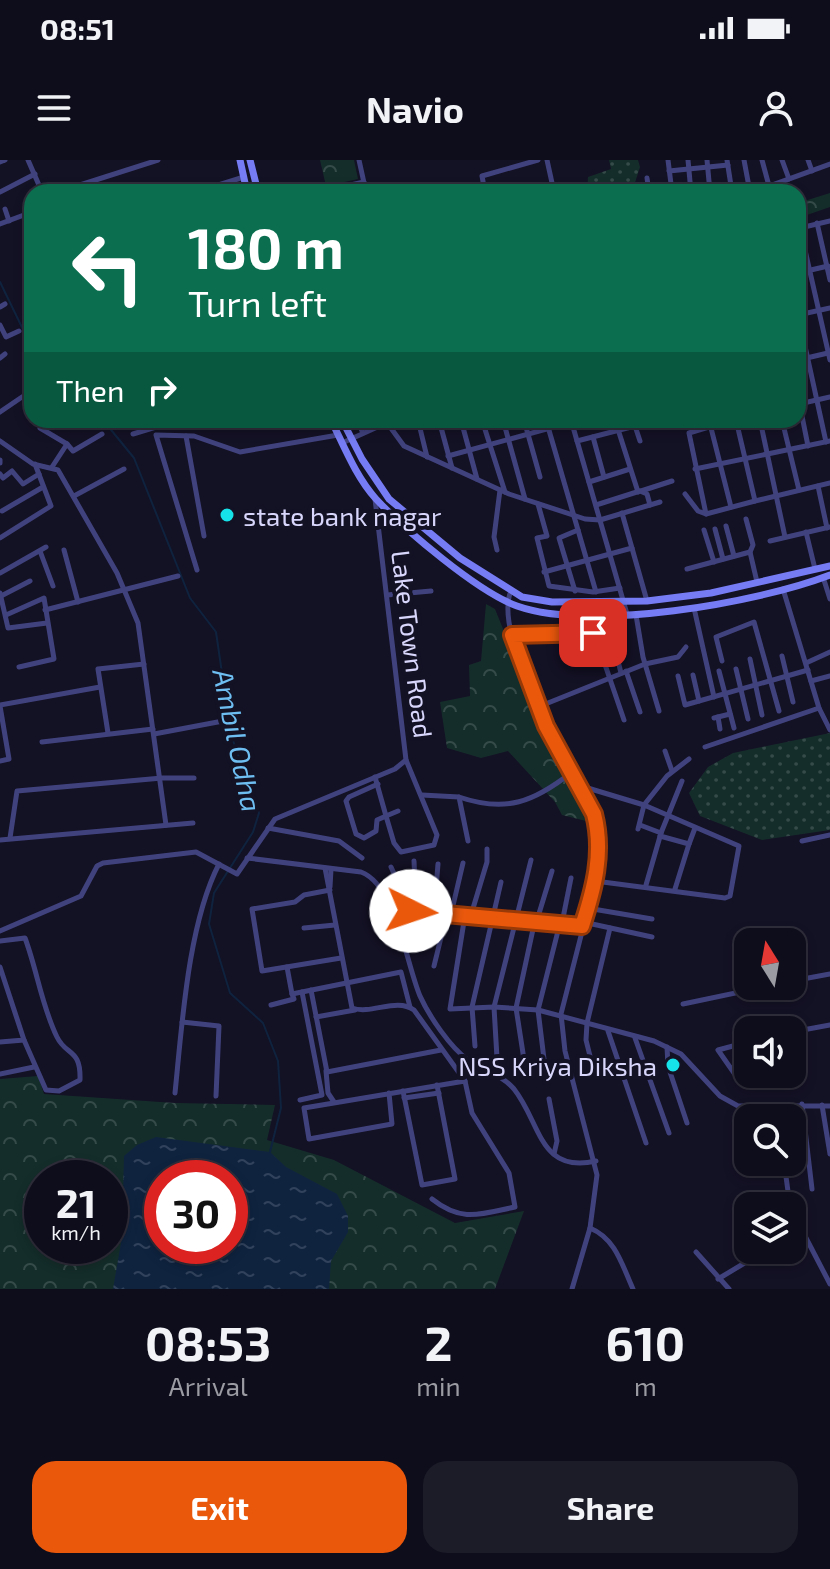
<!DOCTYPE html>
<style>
:root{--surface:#0e0d1b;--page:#1c1b28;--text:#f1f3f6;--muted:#9b9ca3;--line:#2e2d3a;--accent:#ea580c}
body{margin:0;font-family:"Exo 2",sans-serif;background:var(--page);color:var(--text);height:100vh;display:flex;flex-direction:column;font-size:30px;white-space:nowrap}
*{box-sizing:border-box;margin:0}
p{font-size:26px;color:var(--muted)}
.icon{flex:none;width:44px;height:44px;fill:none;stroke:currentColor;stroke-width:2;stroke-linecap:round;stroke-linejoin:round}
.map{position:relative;height:1129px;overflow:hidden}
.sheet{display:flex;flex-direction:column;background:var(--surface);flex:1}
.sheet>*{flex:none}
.hud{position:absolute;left:24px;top:24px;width:782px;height:244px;border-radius:24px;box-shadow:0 4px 12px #0003,0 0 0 2px var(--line);background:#0b6e4f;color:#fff;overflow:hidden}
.needle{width:52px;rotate:349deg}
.fabs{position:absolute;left:734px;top:768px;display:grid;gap:16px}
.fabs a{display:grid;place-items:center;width:72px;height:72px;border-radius:16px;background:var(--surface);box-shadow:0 4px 12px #0003,0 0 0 2px var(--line);font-size:40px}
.speed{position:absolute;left:24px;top:1000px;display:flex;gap:16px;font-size:40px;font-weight:700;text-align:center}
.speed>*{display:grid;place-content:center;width:104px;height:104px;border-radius:50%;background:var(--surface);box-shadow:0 4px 12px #0003,0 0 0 2px var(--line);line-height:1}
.speed small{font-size:20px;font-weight:400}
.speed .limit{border:12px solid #d22;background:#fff;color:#111}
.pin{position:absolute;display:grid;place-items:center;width:68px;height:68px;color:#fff;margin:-34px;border-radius:16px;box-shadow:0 4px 12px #0006}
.me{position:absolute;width:88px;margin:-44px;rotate:94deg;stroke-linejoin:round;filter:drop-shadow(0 0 6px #0008)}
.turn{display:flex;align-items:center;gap:28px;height:168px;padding:0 32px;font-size:36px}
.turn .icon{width:104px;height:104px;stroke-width:2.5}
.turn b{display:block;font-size:56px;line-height:68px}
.then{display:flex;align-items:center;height:76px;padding:0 32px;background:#0003;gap:16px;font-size:30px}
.eta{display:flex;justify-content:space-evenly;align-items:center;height:136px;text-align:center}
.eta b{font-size:48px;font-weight:700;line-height:56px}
.button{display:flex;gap:16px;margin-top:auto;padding:16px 32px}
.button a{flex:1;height:92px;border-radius:24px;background:var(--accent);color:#fff;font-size:32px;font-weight:700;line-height:92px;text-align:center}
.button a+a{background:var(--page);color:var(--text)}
.status{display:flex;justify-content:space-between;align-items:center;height:56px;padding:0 40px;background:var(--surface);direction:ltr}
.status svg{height:22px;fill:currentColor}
header{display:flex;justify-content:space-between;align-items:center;height:104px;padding:0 32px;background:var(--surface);font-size:36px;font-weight:700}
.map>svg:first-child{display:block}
.grass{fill:url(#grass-dots)}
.forest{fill:url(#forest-crowns);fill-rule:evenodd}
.water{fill:url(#water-ripples);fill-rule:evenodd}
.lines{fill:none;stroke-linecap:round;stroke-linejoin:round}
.stream{stroke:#0f233f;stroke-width:2}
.minor{stroke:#40427e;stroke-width:5}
.secondary{stroke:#767cf3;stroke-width:7}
.route-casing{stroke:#983908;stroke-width:20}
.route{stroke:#ea580c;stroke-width:14}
.poi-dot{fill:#15e3e9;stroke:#131124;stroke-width:3}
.labels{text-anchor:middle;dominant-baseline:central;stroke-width:8;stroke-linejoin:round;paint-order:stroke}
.poi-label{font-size:26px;fill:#d8d7fb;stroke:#131124;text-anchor:start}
.street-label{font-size:26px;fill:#d8d7fb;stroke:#131124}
.water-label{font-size:28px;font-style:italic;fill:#6ebef2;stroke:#131124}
</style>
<div class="status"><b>08:51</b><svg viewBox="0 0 49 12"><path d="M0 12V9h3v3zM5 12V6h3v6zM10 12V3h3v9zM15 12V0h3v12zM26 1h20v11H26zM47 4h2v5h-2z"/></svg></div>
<header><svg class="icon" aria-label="menu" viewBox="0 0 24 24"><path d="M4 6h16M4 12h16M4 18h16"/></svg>Navio<svg class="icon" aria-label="person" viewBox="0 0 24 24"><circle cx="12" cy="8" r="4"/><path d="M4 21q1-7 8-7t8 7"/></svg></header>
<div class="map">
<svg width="830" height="1129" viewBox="0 0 830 1129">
<defs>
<pattern id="grass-dots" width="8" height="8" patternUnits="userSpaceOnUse" patternTransform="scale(2)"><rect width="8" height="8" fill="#142d2a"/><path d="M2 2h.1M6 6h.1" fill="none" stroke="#354b4a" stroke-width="1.8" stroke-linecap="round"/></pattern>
<pattern id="forest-crowns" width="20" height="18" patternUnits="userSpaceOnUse" patternTransform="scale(2)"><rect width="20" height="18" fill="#142d2a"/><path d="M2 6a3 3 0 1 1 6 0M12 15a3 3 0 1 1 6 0" fill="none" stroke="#354b4a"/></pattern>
<pattern id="water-ripples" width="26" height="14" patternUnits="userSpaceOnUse" patternTransform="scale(2)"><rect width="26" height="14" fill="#0f233f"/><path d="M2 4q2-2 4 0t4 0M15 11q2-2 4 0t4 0" fill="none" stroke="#31425c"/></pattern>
</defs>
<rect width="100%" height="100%" fill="#131124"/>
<g class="grass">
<polygon points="609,0 638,0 640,7 632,32 587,32 588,17 611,9"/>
<polygon points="830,573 830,670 762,680 700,656 689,633 708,607 733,593"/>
</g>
<g class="forest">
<polygon points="320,0 354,0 358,19 326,26"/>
<polygon points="830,33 830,47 801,57 798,63 798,43"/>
<polygon points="486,444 495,449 538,556 590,662 562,655 555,642 508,591 481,598 447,588 440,542 470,536 469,505 481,501"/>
<path d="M38,916l6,18 131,9 100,2 -8,35 67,20 121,63 69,-12 -29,78h-495v-210zM42,1018h68v68h-68zM162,1018h68v68h-68z"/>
</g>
<path class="water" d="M156,977l114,15 16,15 51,27 11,22v16l-17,29 -2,28h-216l9,-52 2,-81 13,-11zM162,1018h68v68h-68z"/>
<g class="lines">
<g class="stream">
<polyline points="0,122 32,188"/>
<polyline points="103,260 134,298 190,438 216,472 231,575 259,653 253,672 214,733 209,764 230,833 263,863 278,901 281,948 270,992"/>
</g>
<g class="minor">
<polyline points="28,0 42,32"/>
<polyline points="359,0 366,32"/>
<polyline points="547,0 554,32"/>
<polyline points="668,0 672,32"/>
<polyline points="688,0 691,32"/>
<polyline points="707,0 710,32"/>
<polyline points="727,0 732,32"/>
<polyline points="744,0 750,32"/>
<polyline points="762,0 769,26"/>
<polyline points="782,0 789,19"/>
<polyline points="808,0 812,11"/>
<polyline points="0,2 5,0"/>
<polyline points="669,11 728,5"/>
<polyline points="647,18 649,32"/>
<polyline points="553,25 586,27"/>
<polyline points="0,32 35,14"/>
<polyline points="58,32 158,0"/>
<polyline points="196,32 244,17"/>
<polyline points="319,32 364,22"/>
<polyline points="423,32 453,26 454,32"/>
<polyline points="485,32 482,16 538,0"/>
<polyline points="753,32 830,4"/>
<polyline points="798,39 802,38"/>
<polyline points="5,49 9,61"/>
<polyline points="817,63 830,120"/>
<polyline points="0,64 32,52"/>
<polyline points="800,68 830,200"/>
<polyline points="800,68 830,61"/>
<polyline points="798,113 828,106"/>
<polyline points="0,147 5,144"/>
<polyline points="798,154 826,282"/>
<polyline points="798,155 830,148"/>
<polyline points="0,165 6,177 19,171"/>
<polyline points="0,198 5,194"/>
<polyline points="798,200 828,193"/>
<polyline points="798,236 808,286"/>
<polyline points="799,244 830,237"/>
<polyline points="0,252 22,237"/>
<polyline points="357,260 363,273"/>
<polyline points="385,260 404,286 509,334 585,359 600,360 660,342"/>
<polyline points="418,260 427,297"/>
<polyline points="439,260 452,308"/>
<polyline points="461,260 477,319"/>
<polyline points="482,260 505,332"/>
<polyline points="503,260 525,339"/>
<polyline points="524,260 540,317"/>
<polyline points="546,260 596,432"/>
<polyline points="571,260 627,454"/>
<polyline points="615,260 638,332"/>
<polyline points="709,260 731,347"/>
<polyline points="736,260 755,341 830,323"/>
<polyline points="760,260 785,377"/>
<polyline points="782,260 799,330"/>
<polyline points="40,268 67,284 52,307"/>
<polyline points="133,274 156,267 160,260"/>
<polyline points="186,276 204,376"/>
<polyline points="593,277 604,317"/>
<polyline points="0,281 33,304 58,310 117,413 138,463 166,665"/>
<polyline points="577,281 635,266 640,281"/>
<polyline points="342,283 393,260"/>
<polyline points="67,284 73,291 102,274"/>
<polyline points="448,296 572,262"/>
<polyline points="0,300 0,303"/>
<polyline points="695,309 830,281"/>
<polyline points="0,314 3,318 12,311 23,324 39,314"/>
<polyline points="589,322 630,309"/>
<polyline points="818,326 827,368"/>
<polyline points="641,331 672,321"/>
<polyline points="685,334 698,351 706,354 755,341"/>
<polyline points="74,336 124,309"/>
<polyline points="538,344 547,376 537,378 549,426 593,432 620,428"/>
<polyline points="596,345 640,331 647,334 650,345"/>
<polyline points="2,351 43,327"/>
<polyline points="622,353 647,441"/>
<polyline points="706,354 689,273 732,260"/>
<polyline points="746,359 753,385 750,392"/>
<polyline points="726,366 734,396"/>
<polyline points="715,369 723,399"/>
<polyline points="704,370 714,402"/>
<polyline points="806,372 815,409"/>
<polyline points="0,378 51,346 35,304"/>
<polyline points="770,381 830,367"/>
<polyline points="64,390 78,442"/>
<polyline points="497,390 494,377 500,330"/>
<polyline points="40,391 53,426"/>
<polyline points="687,409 750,392 757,422"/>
<polyline points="197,410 156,275 194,276 240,292 338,275"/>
<polyline points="544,412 632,388"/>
<polyline points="0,413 46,387"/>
<polyline points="823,417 830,439"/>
<polyline points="783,429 819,548 830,570"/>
<path d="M511,431c-20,45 61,179 83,223l5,29 -4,38 -34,133 4,37 32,124 -7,53 -18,61"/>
<polyline points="575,431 559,378 578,370"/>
<polyline points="0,433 8,468 47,463"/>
<polyline points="387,435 431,431"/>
<polyline points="1,436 30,421"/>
<polyline points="694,448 714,537"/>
<polyline points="45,450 178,416"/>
<polyline points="6,455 44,438 54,499 19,507"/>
<polyline points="636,455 643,497 659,551"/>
<polyline points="512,475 606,471"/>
<polyline points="615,489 621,513"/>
<polyline points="600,490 624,560"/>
<polyline points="782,496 793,542"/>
<polyline points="750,499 762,555"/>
<polyline points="722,501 716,477 754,462 779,551"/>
<polyline points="806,503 830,492"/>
<polyline points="736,509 748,559"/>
<polyline points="626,511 640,552"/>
<polyline points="719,511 734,568"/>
<polyline points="693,515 699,541"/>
<polyline points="678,516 685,545 808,510"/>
<polyline points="811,521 830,516"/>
<polyline points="0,545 100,527"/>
<polyline points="0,546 9,599 0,601"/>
<polyline points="538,547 645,504 678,497 686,487"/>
<polyline points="718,557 720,569"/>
<polyline points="714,558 730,554"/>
<polyline points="108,573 98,509 144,504"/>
<polyline points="154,574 223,561 221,527"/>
<polyline points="42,582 153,569"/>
<polyline points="705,587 819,548"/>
<polyline points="665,591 672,611"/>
<polyline points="375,617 386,656 398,651"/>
<polyline points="378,624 349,637 346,641 356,674 364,678 376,671 377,660 386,656 394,683 401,692 434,685 437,675 406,600"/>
<polyline points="581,626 644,645 667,616 689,599"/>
<polyline points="422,635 459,637 468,681"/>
<path d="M459,637c47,16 75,5 113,-25"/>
<polyline points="640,665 661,673 682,621"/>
<polyline points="268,668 339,681 362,698"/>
<polyline points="660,676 689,684 695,668"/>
<polyline points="10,678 17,631 162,618 194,618"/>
<polyline points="0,680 193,663"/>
<polyline points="802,681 830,675"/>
<path d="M247,698l114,14c35,13 45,91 59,124 9,20 30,51 48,64 15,10 33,14 46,29 27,34 25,85 82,72"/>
<polyline points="414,701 415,723 425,752"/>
<polyline points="391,707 411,751 582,766"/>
<path d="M325,708l27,140c20,7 44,-11 62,2l51,71 7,32 37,60 6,34c-34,7 -53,16 -83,-8"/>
<polyline points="595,721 725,738 730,736 739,686 644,645 638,669"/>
<polyline points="646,725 661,673"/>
<polyline points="330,727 331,709"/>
<polyline points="675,729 689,684"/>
<polyline points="330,730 304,735 295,742 252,749 262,811 341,798"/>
<polyline points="587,748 652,759"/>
<polyline points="434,753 438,704"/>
<polyline points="451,754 463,703"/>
<polyline points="465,755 450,849 494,847 538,850 654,881 681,894 720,936 738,946 830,946"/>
<polyline points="471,755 487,702 487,689"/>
<polyline points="537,760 552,711"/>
<polyline points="583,762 652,777"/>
<polyline points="562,763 571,718"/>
<polyline points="304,768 335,765"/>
<polyline points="0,771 81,736 97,706 103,703 196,692 237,714 275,659 395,609 406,600 375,339"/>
<path d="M0,781l25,-3c12,32 17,69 32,99 9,19 24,11 23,43l-21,11 -13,-1 -22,-50"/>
<polyline points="434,806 447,753"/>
<polyline points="0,807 24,880 0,882"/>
<polyline points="287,807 292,834 401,812 410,847"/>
<polyline points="792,821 830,814"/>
<polyline points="311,830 327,912 441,890"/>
<polyline points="683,844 769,826"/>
<polyline points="271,845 294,839 292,834"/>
<polyline points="316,857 355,850"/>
<polyline points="182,862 219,866 216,936"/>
<polyline points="608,871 646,983"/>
<polyline points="792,872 830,865"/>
<polyline points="635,878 669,973"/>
<polyline points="475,886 472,847 501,722"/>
<polyline points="667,887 668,906 687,963"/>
<polyline points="497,898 494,847 531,700"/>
<polyline points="544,899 538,850 560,763"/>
<polyline points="792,905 795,916"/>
<polyline points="525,906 516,848 535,760"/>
<polyline points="326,911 328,933 334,942"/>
<polyline points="460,913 470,901"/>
<polyline points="0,914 34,907"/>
<polyline points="595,916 586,880 587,863 610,768"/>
<polyline points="741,923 718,890 748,882"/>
<polyline points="403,931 422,1025 455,1019 437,925"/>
<path d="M175,933c7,-68 13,-169 44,-229"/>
<polyline points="389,933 392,964 309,979 304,948 465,921"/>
<polyline points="404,938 439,933"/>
<polyline points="549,939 557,981 554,994"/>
<polyline points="300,940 322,935 302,832"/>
<polyline points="802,944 812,1029"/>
<polyline points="777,945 778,958"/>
<polyline points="822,945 830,994"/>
<polyline points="784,1002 790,1046"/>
<polyline points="792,1051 830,1124"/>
<path d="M590,1068c26,11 32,37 43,61"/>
<polyline points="696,1092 729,1129"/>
<polyline points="718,1119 748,1101"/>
</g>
<g class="secondary">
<polyline points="240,0 247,32"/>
<polyline points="250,0 258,32"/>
<path d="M331,260c13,26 25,57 45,79 29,31 102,93 141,107 74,26 240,-3 313,-31"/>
<polyline points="342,260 362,299 389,339 460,398 522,437 552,442 647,441 711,433 830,406"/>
</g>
</g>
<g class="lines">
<g class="route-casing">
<path id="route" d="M411,751l171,15c12,-37 22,-73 12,-112l-48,-88 -34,-91 81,-2"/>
</g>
<use href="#route" class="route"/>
</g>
<g class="poi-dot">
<circle cx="227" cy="355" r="8"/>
<circle cx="673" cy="905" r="8"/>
</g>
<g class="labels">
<g class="poi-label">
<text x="243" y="355">state bank nagar</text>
<text x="657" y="905" text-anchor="end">NSS Kriya Diksha</text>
</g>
<g class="street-label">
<text transform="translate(413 484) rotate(83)">Lake Town Road</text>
</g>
<g class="water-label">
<text transform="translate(238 580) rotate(78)">Ambil Odha</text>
</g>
</g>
</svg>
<div class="fabs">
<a><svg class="needle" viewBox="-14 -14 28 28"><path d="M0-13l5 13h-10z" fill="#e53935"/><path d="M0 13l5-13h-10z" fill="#9b9ca3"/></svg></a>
<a><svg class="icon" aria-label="sound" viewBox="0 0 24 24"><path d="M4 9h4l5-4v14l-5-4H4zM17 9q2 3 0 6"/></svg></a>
<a><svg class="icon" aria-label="search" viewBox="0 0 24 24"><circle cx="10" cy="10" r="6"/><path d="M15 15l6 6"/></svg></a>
<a><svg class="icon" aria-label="layers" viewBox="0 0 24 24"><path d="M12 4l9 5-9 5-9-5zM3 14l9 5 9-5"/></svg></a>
</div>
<div class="speed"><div>21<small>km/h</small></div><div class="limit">30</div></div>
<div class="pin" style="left:593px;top:473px;background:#d93025"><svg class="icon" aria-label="arrive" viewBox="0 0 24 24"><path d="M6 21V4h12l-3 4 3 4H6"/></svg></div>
<svg class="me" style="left:411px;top:751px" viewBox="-20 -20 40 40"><circle r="19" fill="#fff"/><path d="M0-13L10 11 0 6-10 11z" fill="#ea580c"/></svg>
<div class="hud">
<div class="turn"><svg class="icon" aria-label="left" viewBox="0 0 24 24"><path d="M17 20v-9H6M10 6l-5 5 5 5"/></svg><div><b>180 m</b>Turn left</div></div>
<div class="then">Then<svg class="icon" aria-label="right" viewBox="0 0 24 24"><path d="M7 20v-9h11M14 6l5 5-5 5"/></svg></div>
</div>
</div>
<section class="sheet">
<div class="eta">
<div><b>08:53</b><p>Arrival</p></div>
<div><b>2</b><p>min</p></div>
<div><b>610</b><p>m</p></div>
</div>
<div class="button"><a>Exit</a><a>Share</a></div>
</section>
